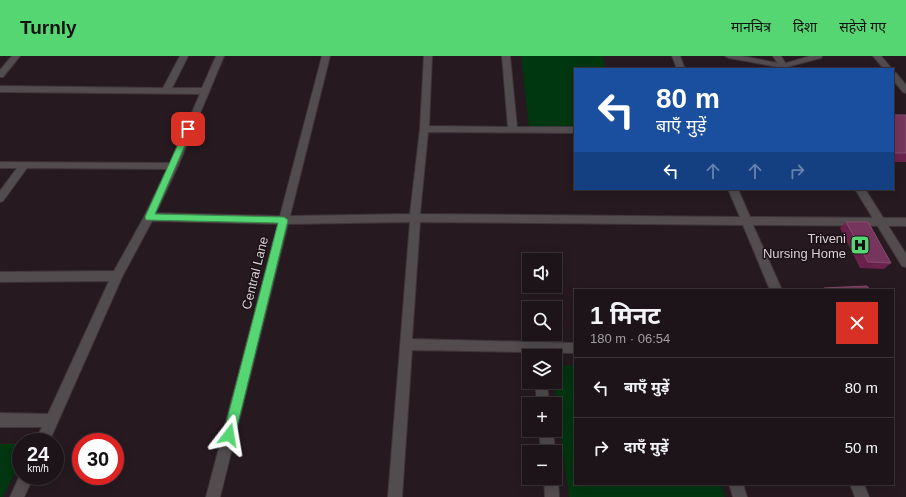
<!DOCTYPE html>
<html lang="hi">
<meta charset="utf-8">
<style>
:root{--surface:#1c1418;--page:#251d21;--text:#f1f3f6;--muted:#a09ea2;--line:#3a3337;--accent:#55d672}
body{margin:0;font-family:Arial,"Noto Sans Devanagari",sans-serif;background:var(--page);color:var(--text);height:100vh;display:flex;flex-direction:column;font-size:15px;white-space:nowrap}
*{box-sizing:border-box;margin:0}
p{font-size:13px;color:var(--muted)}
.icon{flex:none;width:22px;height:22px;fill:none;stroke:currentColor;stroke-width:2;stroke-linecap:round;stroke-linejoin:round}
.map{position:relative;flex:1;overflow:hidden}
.sheet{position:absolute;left:574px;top:233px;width:320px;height:196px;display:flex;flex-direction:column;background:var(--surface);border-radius:0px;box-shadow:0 2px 10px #0003,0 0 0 1px var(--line)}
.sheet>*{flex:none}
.banner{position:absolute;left:574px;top:12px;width:320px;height:122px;border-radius:0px;box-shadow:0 2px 10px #0003,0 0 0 1px var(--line);background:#1a4fa0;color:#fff;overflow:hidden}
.controls{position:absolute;left:522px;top:197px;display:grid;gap:8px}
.controls a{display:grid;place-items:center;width:40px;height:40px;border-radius:0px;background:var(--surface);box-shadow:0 2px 10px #0003,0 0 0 1px var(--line);font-size:20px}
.speed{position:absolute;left:12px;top:377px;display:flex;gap:8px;font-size:20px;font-weight:700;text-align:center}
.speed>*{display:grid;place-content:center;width:52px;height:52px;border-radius:50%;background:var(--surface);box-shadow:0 2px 10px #0003,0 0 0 1px var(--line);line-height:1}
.speed small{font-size:10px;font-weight:400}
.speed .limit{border:6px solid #d22;background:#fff;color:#111}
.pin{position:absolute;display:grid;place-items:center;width:34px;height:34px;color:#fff;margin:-17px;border-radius:8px;box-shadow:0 2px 6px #0006}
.me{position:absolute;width:44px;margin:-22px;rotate:14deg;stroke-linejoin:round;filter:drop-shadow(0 0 3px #0008)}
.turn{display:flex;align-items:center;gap:14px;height:84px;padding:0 16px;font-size:18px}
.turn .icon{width:52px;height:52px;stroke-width:2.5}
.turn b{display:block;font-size:28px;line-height:34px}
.lanes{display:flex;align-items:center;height:38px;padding:0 16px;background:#0003;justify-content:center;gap:20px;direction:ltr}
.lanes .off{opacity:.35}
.round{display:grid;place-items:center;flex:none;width:42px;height:42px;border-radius:0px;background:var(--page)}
.overview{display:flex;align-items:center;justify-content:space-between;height:68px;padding:0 16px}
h1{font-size:24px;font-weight:700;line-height:30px}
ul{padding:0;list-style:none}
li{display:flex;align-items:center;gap:12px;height:60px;padding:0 16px;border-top:1px solid var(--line)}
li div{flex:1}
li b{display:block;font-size:15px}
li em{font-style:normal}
header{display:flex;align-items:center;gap:24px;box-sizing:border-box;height:56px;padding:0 20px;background:var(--accent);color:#111}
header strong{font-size:19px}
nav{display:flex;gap:22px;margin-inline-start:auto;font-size:14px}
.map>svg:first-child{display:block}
.green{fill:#003610}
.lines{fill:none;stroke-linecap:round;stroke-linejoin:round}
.minor-casing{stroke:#3f3439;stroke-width:2}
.tertiary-casing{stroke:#3f3439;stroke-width:2}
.minor{fill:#524c4f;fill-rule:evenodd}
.tertiary{fill:#524c4f;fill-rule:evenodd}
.wall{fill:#6a224d}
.building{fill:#76355c;stroke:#864d6e}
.route{fill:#55d672;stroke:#378b4a}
.labels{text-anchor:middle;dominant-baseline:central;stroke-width:3;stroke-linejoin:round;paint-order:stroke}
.poi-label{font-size:13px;fill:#d9d1d4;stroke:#1c1117;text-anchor:end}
.street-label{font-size:13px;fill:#d9d1d4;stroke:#1c1117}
</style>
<header>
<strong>Turnly</strong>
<nav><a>मानचित्र</a><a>दिशा</a><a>सहेजे गए</a></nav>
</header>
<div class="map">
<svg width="906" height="441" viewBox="0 0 906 441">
<rect width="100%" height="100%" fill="#261a20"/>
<g class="green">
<polygon points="521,0 602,0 606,13 575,13 575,71 529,71"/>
<polygon points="575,309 575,428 721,428 725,441 569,441 554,326 555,310"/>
<polygon points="0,388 21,388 21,404 3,441 0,441"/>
</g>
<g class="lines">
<g class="minor-casing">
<g id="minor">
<polygon points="12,0 20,0 3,21 0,21 0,14"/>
<polygon points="180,0 188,0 172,32 202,32 216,0 224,0 178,110 156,157 280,160 322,0 330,0 290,160 410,158 420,73 424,0 432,0 429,70 508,71 502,0 510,0 517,71 575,71 575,77 428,76 420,158 740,161 728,133 738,133 750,161 906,162 906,170 753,169 782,234 770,234 743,169 420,166 412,283 575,287 575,297 412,294 402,441 388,441 410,166 288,168 220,441 206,441 278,168 152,165 122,221 49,386 35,386 42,371 0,371 0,357 48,358 109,225 0,226 0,216 114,215 144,161 167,113 27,112 3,145 0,146 0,135 17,112 0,112 0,106 170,107 200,38 0,36 0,30 163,32"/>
<polygon points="672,0 680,0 685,13 677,13"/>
<polygon points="725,0 742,0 783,8 810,0 822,0 821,2 783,12 729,2"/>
<polygon points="873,0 881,0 892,13 884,13"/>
<polygon points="893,17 896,17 906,29 906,37 903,36 893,24"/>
<polygon points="535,326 547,326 549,348 537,348"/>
<polygon points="539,374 553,374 555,396 541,396"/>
<polygon points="21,417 21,420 34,420 24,441 10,441"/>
<polygon points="555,417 558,422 559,441 545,441 544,422 555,422"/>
<polygon points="729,428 743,428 747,441 733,441"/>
<polygon points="850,428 864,428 869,441 855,441"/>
</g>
</g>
<g class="tertiary-casing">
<g id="tertiary">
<polygon points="773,0 781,0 789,13 781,13"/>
<polygon points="855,133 865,133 906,198 906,211 902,210"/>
</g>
</g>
<use href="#minor" class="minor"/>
<use href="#tertiary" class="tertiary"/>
</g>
<g class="wall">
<rect x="893" y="59" width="13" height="47"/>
<polygon points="846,166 891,207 884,213 860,212 840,172"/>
</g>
<g class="building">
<rect x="893" y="59" width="13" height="38"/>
<polygon points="846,166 868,166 891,207 868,206"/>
<polygon points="867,230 870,234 825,234 824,232"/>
</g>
<polygon class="route" points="188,70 192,73 155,158 284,161 288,164 235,379 233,383 229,385 225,383 223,379 278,167 146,164 145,161 185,73"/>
<defs>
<g id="hospital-square" transform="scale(1)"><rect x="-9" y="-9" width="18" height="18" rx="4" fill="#55d672" stroke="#1c1117"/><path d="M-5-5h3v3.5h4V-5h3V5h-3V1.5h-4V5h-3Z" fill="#111"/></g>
</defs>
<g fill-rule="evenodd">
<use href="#hospital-square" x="860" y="189"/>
</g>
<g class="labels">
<g class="poi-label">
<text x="846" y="182">Triveni<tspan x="846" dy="15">Nursing Home</tspan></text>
</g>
<g class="street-label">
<text transform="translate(255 217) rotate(-76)">Central Lane</text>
</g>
</g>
</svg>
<div class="controls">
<a><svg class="icon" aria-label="sound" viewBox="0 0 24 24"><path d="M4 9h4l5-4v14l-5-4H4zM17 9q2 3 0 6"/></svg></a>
<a><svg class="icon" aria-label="search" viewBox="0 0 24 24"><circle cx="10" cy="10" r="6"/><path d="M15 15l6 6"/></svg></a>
<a><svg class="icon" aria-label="layers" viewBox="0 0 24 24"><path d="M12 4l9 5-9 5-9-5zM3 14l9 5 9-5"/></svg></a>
<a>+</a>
<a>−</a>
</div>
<div class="speed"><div>24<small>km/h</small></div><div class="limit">30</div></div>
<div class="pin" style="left:188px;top:73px;background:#d93025"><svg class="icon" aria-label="arrive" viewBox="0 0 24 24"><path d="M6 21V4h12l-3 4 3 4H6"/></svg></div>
<svg class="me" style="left:229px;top:379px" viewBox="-20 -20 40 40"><path d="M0-17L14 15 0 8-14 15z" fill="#55d672" stroke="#fff" stroke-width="4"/></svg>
<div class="banner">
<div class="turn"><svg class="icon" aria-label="left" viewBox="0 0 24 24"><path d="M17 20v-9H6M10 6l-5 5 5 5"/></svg><div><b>80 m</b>बाएँ मुड़ें</div></div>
<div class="lanes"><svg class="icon" aria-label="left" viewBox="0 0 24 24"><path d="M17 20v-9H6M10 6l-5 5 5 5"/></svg><svg class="icon off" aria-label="ahead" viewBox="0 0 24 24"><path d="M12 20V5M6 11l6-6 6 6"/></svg><svg class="icon off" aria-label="ahead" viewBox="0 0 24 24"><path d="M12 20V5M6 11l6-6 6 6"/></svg><svg class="icon off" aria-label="right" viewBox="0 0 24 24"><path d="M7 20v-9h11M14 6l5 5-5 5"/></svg></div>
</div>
<section class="sheet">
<div class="overview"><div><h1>1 मिनट</h1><p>180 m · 06:54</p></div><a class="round" style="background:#d93025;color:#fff"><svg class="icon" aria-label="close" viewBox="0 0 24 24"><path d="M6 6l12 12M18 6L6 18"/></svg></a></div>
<ul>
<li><svg class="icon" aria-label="left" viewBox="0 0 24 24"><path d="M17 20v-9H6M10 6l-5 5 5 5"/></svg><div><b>बाएँ मुड़ें</b></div><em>80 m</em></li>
<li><svg class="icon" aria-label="right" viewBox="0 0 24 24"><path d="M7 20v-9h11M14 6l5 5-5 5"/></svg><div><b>दाएँ मुड़ें</b></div><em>50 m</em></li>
</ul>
</section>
</div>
